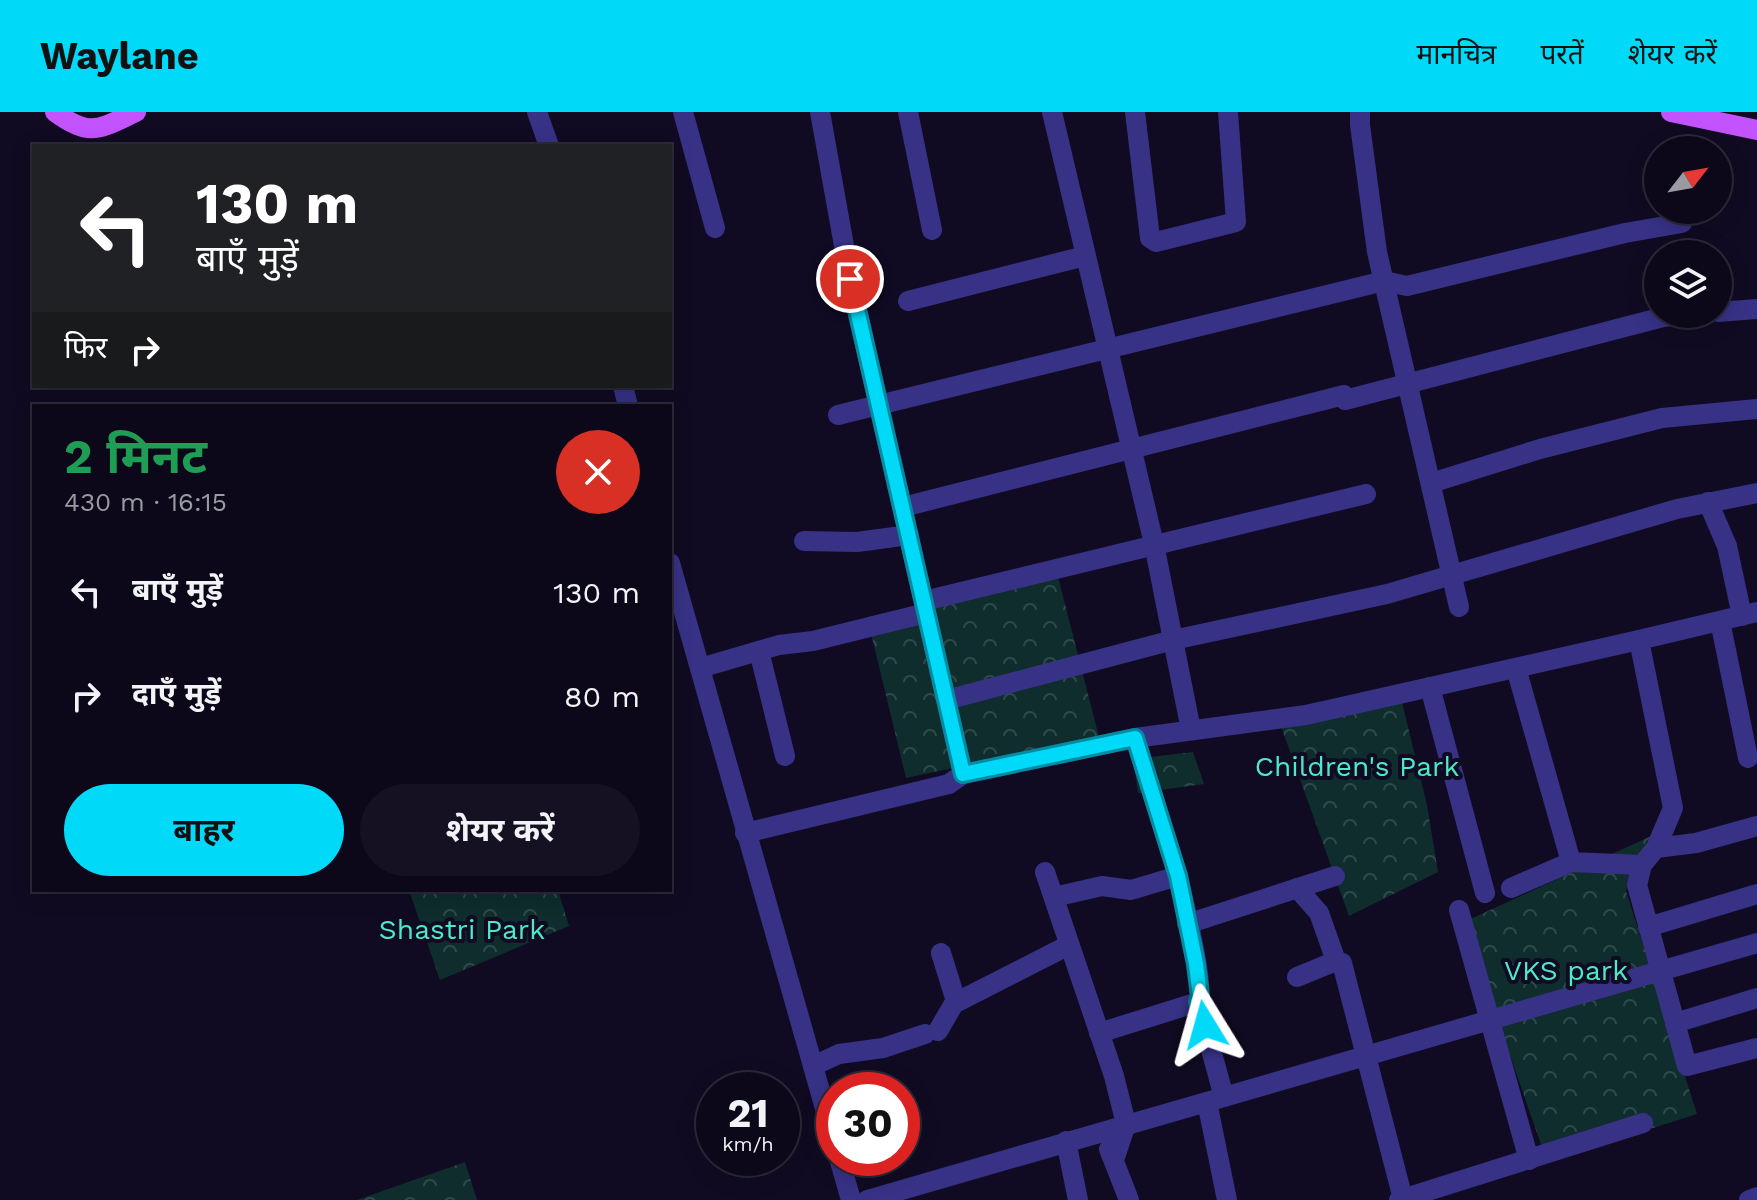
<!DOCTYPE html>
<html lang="hi">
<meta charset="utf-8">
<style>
:root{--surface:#0c081a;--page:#151123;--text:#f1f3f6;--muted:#9a9aa2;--line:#2c2939;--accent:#00d9f7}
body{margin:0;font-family:"Work Sans","Noto Sans Devanagari",sans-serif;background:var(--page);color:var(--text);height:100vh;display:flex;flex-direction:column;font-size:30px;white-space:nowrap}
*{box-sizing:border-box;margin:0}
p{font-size:26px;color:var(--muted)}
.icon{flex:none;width:44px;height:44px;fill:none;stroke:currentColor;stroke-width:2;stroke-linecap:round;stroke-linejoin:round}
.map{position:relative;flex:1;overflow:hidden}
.panel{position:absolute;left:32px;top:292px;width:640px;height:488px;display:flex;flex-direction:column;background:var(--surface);border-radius:0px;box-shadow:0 4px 20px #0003,0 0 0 2px var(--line)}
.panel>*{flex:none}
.banner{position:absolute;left:32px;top:32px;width:640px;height:244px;border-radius:0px;box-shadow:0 4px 20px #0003,0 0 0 2px var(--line);background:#202124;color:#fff;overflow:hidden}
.needle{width:52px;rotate:59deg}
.controls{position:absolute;left:1644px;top:24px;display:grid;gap:16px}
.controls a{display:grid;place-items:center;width:88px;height:88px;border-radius:50%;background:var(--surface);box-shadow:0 4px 20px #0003,0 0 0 2px var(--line);font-size:40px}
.speed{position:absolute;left:696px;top:960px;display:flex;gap:16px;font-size:40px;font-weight:700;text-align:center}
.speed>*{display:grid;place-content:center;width:104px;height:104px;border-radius:50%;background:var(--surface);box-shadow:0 4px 20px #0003,0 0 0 2px var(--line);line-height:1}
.speed small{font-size:20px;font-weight:400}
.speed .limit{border:12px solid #d22;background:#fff;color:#111}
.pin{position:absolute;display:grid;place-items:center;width:68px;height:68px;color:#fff;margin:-34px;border:4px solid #fff;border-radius:50%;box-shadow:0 2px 8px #0007}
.me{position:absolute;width:88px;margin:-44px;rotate:352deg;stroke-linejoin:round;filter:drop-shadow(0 0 6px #0008)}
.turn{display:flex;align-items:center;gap:28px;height:168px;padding:0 32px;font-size:36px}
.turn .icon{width:104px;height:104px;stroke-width:2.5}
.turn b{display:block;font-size:56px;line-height:68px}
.then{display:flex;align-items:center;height:76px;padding:0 32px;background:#0003;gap:16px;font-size:30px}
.round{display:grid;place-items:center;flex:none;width:84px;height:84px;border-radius:42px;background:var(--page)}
.overview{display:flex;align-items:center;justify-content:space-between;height:136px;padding:0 32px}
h1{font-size:48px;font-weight:700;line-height:60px;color:#1e9e55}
.button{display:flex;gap:16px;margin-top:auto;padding:16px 32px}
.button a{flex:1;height:92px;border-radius:48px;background:var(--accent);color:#111;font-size:32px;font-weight:700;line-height:92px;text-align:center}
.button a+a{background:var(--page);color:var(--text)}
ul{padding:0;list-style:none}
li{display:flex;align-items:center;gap:24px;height:104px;padding:0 32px}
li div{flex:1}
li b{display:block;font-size:30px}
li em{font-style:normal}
header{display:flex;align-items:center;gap:48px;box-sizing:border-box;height:112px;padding:0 40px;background:var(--accent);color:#111}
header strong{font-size:38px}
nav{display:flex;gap:44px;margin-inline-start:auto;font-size:28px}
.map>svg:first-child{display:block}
.park{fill:url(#park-crowns)}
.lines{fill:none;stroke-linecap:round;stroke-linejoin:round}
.minor{stroke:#373286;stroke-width:20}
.major{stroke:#c353ff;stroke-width:20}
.route-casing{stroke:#008da1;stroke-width:20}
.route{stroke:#00d9f7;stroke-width:14}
.labels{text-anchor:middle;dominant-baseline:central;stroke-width:8;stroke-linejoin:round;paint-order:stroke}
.park-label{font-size:28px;fill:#4deac6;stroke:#100b22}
</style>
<header>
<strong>Waylane</strong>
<nav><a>मानचित्र</a><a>परतें</a><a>शेयर करें</a></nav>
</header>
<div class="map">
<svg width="1757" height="1088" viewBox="0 0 1757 1088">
<defs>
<pattern id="park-crowns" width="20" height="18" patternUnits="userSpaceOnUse" patternTransform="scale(2)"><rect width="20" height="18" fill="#0e2d2c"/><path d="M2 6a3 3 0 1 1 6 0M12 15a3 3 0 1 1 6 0" fill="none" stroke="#304a4c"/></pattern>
</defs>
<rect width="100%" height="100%" fill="#100b22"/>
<g class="park">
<polygon points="1058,465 1099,625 906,666 867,505"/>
<polygon points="1400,582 1427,693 1438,760 1349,804 1278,606"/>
<polygon points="1193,640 1204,672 1138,681 1133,647"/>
<polygon points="1660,720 1632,755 1626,779 1697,1002 1547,1050 1464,810"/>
<polygon points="409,778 558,778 569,814 440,868"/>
<polygon points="465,1050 477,1088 357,1088"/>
</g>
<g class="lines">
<g class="minor">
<polyline points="537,0 549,34"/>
<polyline points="683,0 715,116"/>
<polyline points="820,0 850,167 963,662"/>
<polyline points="908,0 932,118"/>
<polyline points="1052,0 1154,432 1173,528 1387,482 1677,397 1757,381"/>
<polyline points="1135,0 1150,126 1156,130 1236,110 1228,0"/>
<polyline points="1360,0 1360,13 1377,140 1459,495"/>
<polyline points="908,189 1085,144"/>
<polyline points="1718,200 1757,197"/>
<polyline points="623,274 628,294"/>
<polyline points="1345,288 1663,205 1694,202"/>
<polyline points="838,303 1384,169 1407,174 1625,121 1682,111"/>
<polyline points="1431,371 1540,337 1662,306 1757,297"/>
<polyline points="1708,390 1727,434 1742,504"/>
<polyline points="903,395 1344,283"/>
<polyline points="804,429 857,430 909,423"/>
<polyline points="670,451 834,1028"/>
<polyline points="924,489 1366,382"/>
<polyline points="1757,500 1639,528 1673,696 1656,736 1642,753 1637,773 1687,954 1757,936"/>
<polyline points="1720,509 1748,646"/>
<polyline points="759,539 785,644"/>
<polyline points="700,556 779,533 813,529 926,501"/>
<polyline points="1516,556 1571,750 1642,753"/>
<polyline points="1430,575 1485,781"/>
<polyline points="946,588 1173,528 1191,618"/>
<polyline points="1135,626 1178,764"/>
<polyline points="745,721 949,672 963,662 1135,626 1306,603 1639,528"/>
<polyline points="1656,736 1696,731 1757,714"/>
<polyline points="1045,760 1114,964 1126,1012 1114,1048"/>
<polyline points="1297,776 1319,801 1336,849"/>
<polyline points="1511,776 1571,750"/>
<path d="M1054,785l48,-11 29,4 47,-14c5,25 27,107 20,126l-99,31"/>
<polyline points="1459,798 1529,1048"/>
<polyline points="1187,812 1335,764"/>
<polyline points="1648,815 1757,782"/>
<polyline points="941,841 955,886 959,889 1069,833"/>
<polyline points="1297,865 1336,849 1342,851 1403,1087"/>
<polyline points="1198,890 1224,985"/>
<polyline points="1675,911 1757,886"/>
<polyline points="938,919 956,888"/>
<polyline points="813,954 839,942 883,936 925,922"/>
<polyline points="1207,990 1227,1088"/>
<polyline points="1066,1029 1078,1088"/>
<polyline points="1109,1037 1129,1088"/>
<polyline points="839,1046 851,1088"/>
<polyline points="867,1088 1757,831"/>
<polyline points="1399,1088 1643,1011"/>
<polyline points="1749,1088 1757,1085"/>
</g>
<g class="major">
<path d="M55,0c35,26 44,17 81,0"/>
<polyline points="1671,0 1757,18"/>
</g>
</g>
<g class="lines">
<g class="route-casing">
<polyline id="route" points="850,167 963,662 1135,626 1178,764 1196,852 1200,884 1198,890 1205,913"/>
</g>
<use href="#route" class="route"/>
</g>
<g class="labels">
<g class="park-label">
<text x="1357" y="654">Children's Park</text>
<text x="462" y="817">Shastri Park</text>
<text x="1566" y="858">VKS park</text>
</g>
</g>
</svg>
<div class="controls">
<a><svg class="needle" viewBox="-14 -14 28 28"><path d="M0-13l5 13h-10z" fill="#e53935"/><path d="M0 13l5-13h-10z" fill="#9a9aa2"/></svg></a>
<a><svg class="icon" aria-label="layers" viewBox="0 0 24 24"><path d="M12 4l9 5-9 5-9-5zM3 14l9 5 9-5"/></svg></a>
</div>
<div class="speed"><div>21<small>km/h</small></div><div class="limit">30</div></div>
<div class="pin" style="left:850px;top:167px;background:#d93025"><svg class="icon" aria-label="arrive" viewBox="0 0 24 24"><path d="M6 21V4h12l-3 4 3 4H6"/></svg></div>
<svg class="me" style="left:1205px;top:913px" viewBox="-20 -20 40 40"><path d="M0-17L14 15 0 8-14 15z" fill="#00d9f7" stroke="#fff" stroke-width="4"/></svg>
<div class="banner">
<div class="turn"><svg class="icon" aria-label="left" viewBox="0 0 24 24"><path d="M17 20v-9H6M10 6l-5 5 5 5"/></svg><div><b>130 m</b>बाएँ मुड़ें</div></div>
<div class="then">फिर<svg class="icon" aria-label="right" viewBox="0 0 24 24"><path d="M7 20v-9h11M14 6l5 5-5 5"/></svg></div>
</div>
<section class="panel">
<div class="overview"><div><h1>2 मिनट</h1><p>430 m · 16:15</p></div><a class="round" style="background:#d93025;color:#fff"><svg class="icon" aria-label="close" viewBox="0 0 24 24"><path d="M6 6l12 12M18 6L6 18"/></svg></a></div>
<ul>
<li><svg class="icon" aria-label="left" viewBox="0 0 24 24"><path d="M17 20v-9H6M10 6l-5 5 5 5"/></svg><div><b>बाएँ मुड़ें</b></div><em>130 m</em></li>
<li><svg class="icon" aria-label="right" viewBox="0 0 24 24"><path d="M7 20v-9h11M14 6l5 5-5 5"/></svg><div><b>दाएँ मुड़ें</b></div><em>80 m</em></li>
</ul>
<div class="button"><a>बाहर</a><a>शेयर करें</a></div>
</section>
</div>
